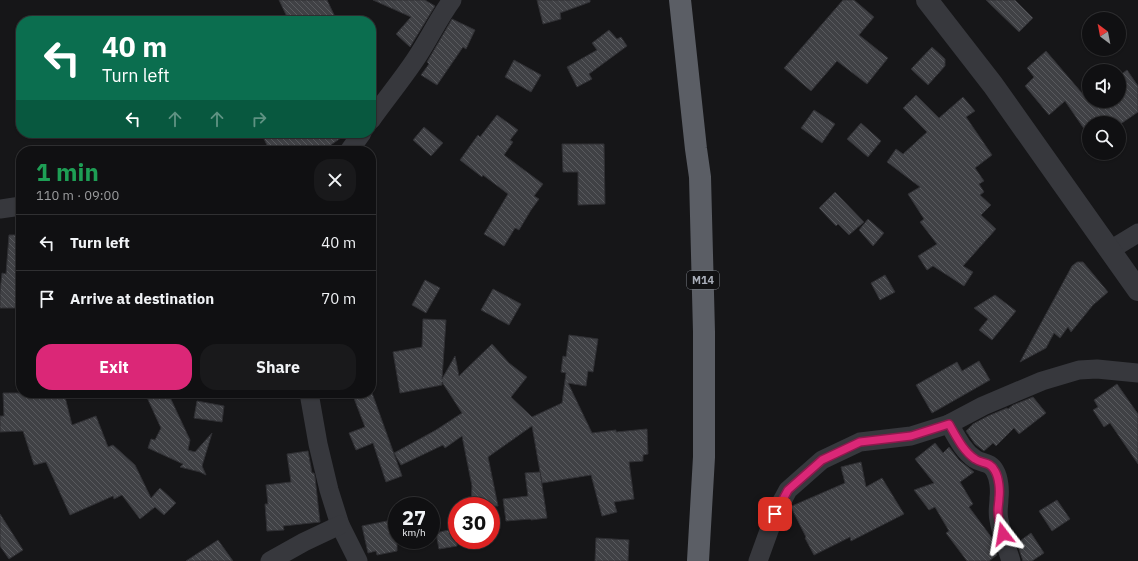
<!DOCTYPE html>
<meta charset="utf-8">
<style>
:root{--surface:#101012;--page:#19191b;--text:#f1f3f6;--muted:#9c9d9f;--line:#303032;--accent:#db2777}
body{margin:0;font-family:"IBM Plex Sans",sans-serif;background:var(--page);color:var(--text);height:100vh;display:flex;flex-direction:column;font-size:15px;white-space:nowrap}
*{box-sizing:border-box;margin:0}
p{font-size:13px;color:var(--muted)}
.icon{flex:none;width:22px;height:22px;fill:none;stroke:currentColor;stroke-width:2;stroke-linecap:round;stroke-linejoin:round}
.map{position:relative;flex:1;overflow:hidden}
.drawer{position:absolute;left:16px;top:146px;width:360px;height:252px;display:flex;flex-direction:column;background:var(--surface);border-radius:16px;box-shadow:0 1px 3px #0004,0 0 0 1px var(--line)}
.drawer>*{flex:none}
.guide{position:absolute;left:16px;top:16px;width:360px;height:122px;border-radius:16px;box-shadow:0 1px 3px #0004,0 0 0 1px var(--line);background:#0b6e4f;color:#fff;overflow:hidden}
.needle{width:26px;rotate:328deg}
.fabs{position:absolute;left:1082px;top:12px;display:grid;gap:8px}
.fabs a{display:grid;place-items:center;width:44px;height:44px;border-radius:50%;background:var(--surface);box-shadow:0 1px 3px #0004,0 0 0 1px var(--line);font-size:20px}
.speed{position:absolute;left:388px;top:497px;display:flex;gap:8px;font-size:20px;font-weight:700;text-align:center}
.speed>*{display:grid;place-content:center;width:52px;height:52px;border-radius:50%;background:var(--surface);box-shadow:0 1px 3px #0004,0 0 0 1px var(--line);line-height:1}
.speed small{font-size:10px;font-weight:400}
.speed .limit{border:6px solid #d22;background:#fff;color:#111}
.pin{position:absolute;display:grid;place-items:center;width:34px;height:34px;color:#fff;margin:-17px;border-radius:8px;box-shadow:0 2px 6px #0006}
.me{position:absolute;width:44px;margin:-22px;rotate:346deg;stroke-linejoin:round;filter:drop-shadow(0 0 3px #0008)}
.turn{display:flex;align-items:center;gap:14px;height:84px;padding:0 20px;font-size:18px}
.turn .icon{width:52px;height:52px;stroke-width:2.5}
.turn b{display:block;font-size:28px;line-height:34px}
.lanes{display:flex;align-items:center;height:38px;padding:0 20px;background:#0003;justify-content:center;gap:20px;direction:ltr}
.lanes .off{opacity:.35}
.round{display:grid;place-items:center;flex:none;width:42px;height:42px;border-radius:16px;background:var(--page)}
.summary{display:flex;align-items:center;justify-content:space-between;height:68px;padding:0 20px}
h1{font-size:24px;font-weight:700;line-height:30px;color:#1e9e55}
.cta{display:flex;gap:8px;margin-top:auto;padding:8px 20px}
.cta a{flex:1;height:46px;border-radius:16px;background:var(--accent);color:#fff;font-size:16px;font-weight:700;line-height:46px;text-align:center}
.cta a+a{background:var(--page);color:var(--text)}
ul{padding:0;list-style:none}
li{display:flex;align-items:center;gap:12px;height:56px;padding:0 20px;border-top:1px solid var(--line)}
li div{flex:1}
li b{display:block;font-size:15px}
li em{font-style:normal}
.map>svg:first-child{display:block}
.building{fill:url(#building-back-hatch);stroke:#303034}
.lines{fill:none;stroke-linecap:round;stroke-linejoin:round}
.minor{stroke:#37383d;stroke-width:19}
.tertiary{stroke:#37383d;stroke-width:22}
.trunk{stroke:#5b5e65;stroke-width:22}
.route-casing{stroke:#8e194d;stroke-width:10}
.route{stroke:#db2777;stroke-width:7}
.labels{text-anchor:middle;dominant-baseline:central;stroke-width:4;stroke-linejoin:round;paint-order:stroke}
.shield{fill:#111113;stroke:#7b7e86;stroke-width:1}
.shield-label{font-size:11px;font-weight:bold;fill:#a8adb8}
</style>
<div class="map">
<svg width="1138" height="561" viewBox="0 0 1138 561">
<defs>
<pattern id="building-back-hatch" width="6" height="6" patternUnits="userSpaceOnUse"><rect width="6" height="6" fill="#404145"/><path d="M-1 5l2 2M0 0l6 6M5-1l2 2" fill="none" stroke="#595a5e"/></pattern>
</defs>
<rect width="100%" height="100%" fill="#161618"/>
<g class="building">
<polygon points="279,0 327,0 337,21 289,21"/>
<polygon points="373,0 425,0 435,6 410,47 396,34 411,17"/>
<polygon points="537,0 590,0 590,2 560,13 561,19 543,24"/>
<polygon points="843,0 854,0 874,17 859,35 888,58 867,84 837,61 811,91 784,68"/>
<polygon points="986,0 1015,0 1033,18 1019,32"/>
<polygon points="452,19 475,30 466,49 463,47 437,85 421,75 429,64 427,62"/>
<polygon points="609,30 617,39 621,37 627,46 589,74 592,79 577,87 567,67 597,50 592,43"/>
<polygon points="932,47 945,59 945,66 928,85 911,69"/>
<polygon points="1046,51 1087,99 1089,97 1089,101 1119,101 1119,76 1127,70 1138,86 1138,112 1119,125 1119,123 1089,123 1089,136 1065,101 1049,115 1025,86 1034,77 1027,68"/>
<polygon points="514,60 541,75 531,92 505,77"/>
<polygon points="916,95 939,118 963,97 975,111 966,117 992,155 975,168 984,181 979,184 984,192 980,195 991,205 981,215 996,229 963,266 973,272 964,286 933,266 927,270 918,256 937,244 920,222 924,219 908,194 920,187 887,162 896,149 903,154 927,132 903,108"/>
<polygon points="814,110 835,124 822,143 801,128"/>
<polygon points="497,115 518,130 510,140 513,142 504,155 543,184 534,196 539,199 531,210 519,230 515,228 504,246 484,234 508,194 483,175 482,177 460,160 478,135 480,137"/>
<polygon points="861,123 881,141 868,157 847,139"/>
<polygon points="424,127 443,143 431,156 413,140"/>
<polygon points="261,133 348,133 322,151 270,151"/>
<polygon points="562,144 604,144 605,204 578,205 578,172 563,172"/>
<polygon points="835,192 864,222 849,235 838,224 836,226 819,208"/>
<polygon points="868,219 884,233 873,246 859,230"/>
<polygon points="9,235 21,235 21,293 17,292 16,308 0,308 0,292 2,273 6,274"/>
<polygon points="1077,262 1083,262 1108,292 1093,305 1071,332 1068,327 1060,338 1054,333 1046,348 1020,362 1072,266"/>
<polygon points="885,275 895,292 880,300 871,283"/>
<polygon points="425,280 440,288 426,313 412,305"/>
<polygon points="493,289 521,304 509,325 481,310"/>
<polygon points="995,295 1016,311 992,340 979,330 988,319 974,308"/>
<polygon points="423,319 446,320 442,379 455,356 459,376 492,344 509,363 527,377 511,397 532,417 562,403 566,373 561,372 563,356 566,357 569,335 598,339 593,372 588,371 586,386 568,383 592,433 616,430 616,432 647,429 648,454 643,455 643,461 629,462 634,499 614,502 617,512 602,516 591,475 542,483 532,426 488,457 498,506 471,506 472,486 462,436 445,448 443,445 401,465 394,453 436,430 462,413 442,382 442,385 400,393 393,352 422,347"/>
<polygon points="979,361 990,380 932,413 916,385 957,362 962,371"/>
<polygon points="1117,384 1138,414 1138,464 1110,423 1104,427 1093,410 1098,407 1094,400"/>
<polygon points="3,393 64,393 72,425 96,416 108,447 113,445 135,465 151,498 160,488 176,503 164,515 155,507 140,519 122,495 114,499 113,496 70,515 46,462 34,465 23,431 0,432 0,416 4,416"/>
<polygon points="145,393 168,393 190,440 188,450 195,452 212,433 202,466 206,475 200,472 180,467 183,464 148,448 151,439 155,440 161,428"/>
<polygon points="352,393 372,393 402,476 386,482 373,443 356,450 349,433 365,427"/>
<polygon points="1033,397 1046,413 1019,434 1014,428 996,446 993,443 984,451 975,444 966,431 973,424 988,416 1007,408 1008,409 1013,405"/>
<polygon points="197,401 224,406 222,422 194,418"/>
<polygon points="935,443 943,453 949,447 959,460 974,472 960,482 973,504 969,507 992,538 997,555 989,561 967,561 946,533 949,531 935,507 929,510 914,490 934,483 915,459"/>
<polygon points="308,451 312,473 314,473 315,477 320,522 283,526 284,530 267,531 265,504 268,504 266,485 291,482 287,454"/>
<polygon points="861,462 866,487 882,478 904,514 851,541 850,537 814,555 805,538 806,537 791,507 792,506 845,483 841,467"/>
<polygon points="540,472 547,518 531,520 531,519 506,521 503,499 528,496 525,473"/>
<polygon points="1057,500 1070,519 1052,531 1039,511"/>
<polygon points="0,514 23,550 9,559 0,546"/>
<polygon points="397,519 397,551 377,555 376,551 368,553 362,526"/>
<polygon points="457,528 457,546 439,549 436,533"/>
<polygon points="1031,533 1044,553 1032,561 1023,561 1017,543"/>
<polygon points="596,538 629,540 628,561 595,561"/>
<polygon points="218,540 233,561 186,561"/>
</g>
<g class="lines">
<g class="minor">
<path d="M371,120c14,-20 30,-39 44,-60 13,-19 23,-41 37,-60"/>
<polyline points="349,151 362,133"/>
<polyline points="0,209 21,206"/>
<polyline points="1110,250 1138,233"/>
<polyline points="309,393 318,444 329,490 340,525 358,561"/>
<path d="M949,424c7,12 14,27 26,35 7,5 15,2 20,12 4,7 5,19 4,27 0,8 -2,14 0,22 2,13 8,28 12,41"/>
<polyline points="270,561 304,542 340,525"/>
<polyline points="758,561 775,514 788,490 822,460 860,442 911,436 949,424 983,406 1042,381 1079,370 1097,369 1138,373"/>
</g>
<polyline class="tertiary" points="927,0 993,85 1138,290"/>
<polyline class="trunk" points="680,0 696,149 700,177 704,332 704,457 698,561"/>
</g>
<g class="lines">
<g class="route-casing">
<path id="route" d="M775,514l13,-24 34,-30 38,-18 51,-6 38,-12c7,12 14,27 26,35 7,5 15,2 20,12 4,7 5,19 4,27 0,4 -1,8 -1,12 0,9 2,16 5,24"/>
</g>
<use href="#route" class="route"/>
</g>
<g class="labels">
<rect class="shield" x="687" y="271" width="32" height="18" rx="3"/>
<g class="shield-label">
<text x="703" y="280">M14</text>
</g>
</g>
</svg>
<div class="fabs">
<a><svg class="needle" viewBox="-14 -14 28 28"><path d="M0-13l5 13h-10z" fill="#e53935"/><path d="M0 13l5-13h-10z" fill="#9c9d9f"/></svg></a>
<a><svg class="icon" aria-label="sound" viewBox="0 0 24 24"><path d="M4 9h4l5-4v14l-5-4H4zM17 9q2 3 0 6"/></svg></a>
<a><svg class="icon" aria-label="search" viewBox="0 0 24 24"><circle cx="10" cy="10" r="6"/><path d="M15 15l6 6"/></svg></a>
</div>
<div class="speed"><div>27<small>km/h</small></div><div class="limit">30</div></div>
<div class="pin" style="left:775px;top:514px;background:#d93025"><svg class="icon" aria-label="arrive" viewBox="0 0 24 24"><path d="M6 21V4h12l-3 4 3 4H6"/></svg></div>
<svg class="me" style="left:1003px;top:534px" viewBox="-20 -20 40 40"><path d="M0-17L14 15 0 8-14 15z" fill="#db2777" stroke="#fff" stroke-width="4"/></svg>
<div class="guide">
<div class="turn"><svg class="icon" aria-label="left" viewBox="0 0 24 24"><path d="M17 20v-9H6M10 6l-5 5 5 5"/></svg><div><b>40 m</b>Turn left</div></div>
<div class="lanes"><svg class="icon" aria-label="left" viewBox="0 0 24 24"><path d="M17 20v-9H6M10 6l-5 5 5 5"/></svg><svg class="icon off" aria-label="ahead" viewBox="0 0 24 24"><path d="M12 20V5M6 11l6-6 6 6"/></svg><svg class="icon off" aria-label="ahead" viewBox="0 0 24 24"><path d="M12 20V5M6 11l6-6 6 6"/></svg><svg class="icon off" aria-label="right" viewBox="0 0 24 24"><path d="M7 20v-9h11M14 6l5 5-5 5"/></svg></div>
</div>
<section class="drawer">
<div class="summary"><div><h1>1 min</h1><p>110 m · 09:00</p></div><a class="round"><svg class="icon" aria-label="close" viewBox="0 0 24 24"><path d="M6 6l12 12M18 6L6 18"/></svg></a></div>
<ul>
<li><svg class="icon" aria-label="left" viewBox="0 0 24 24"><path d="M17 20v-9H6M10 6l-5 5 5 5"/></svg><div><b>Turn left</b></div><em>40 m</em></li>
<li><svg class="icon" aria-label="arrive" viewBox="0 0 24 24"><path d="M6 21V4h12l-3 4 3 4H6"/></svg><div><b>Arrive at destination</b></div><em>70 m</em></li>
</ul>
<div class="cta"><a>Exit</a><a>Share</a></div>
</section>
</div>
